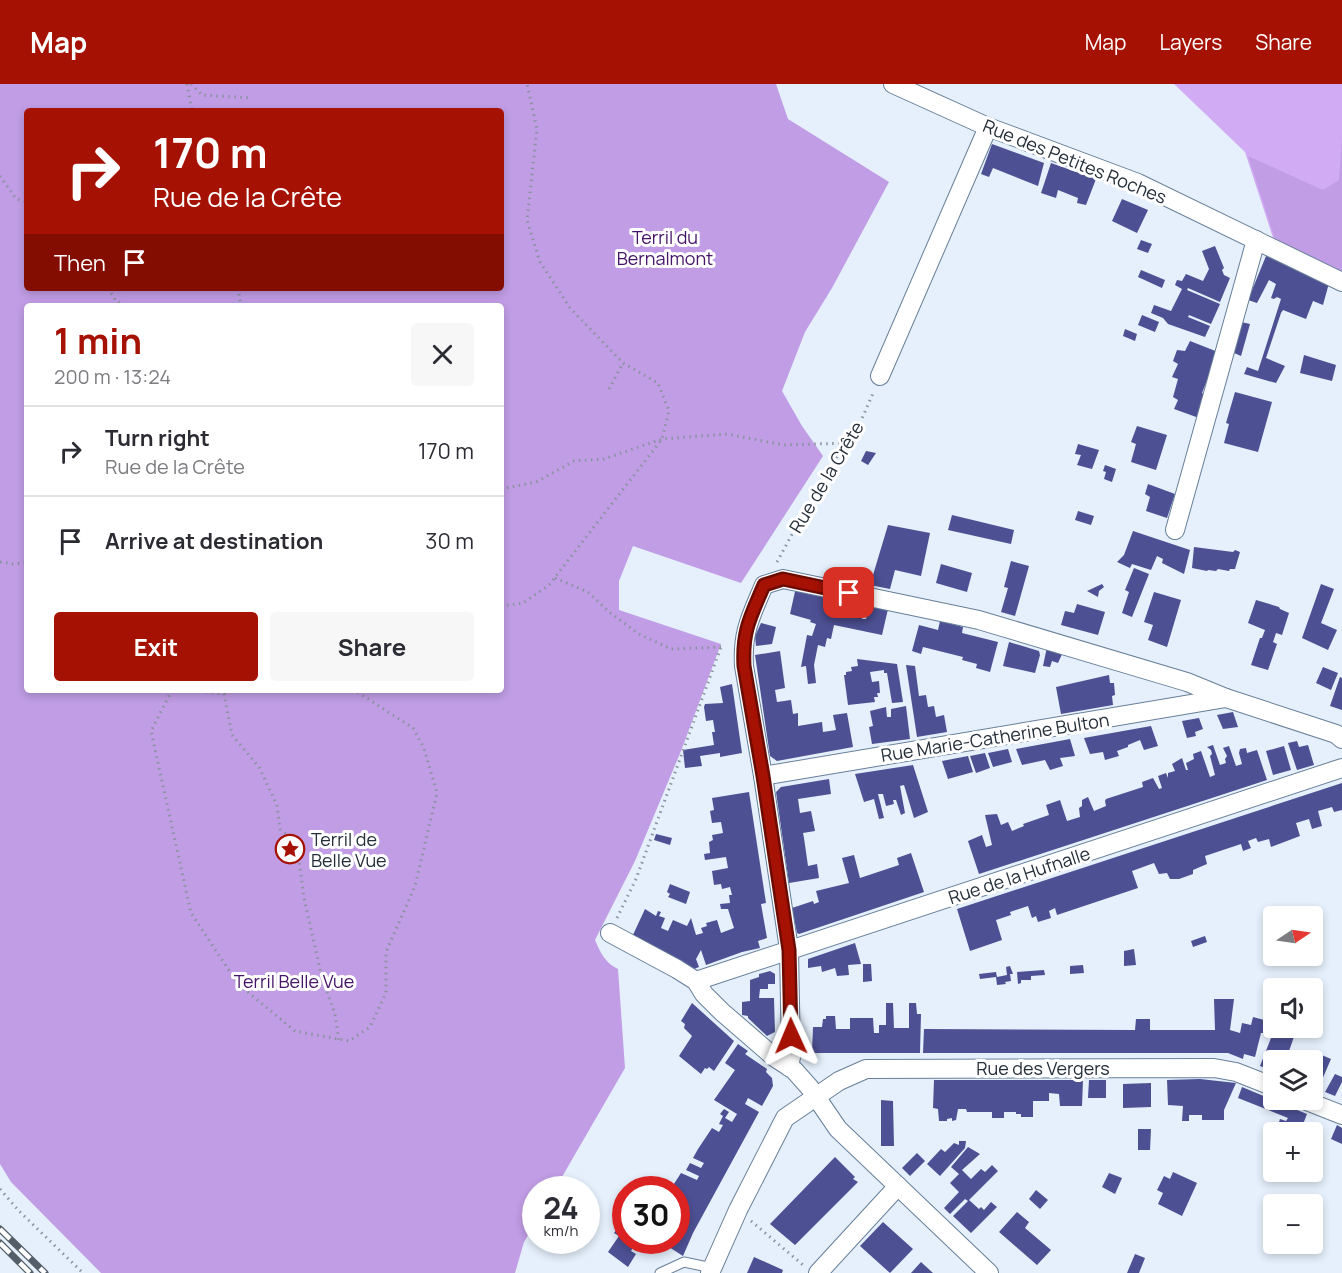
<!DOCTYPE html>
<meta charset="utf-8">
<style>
:root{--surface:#fff;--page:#f7f7f7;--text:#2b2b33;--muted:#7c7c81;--line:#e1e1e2;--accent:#a51102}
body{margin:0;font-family:Manrope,sans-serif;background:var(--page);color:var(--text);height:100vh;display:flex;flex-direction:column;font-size:22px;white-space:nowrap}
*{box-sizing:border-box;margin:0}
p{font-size:20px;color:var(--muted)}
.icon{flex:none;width:33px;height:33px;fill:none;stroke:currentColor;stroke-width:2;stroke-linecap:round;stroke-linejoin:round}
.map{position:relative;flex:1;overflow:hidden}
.panel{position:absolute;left:24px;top:219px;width:480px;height:390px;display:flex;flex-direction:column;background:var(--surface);border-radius:6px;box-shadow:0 3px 9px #0003}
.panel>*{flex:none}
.guide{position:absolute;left:24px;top:24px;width:480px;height:183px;border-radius:6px;box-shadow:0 3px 9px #0003;background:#a51102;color:#fff;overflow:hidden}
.needle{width:39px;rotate:77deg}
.fabs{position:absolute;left:1263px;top:822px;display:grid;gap:12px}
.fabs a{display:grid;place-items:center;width:60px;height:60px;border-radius:6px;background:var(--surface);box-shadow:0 3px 9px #0003;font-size:30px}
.speed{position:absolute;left:522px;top:1092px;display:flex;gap:12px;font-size:30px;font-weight:700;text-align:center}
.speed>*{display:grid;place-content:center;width:78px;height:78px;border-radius:50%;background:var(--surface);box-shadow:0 3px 9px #0003;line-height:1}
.speed small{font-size:15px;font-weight:400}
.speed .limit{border:9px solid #d22;background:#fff;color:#111}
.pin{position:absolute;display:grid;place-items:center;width:51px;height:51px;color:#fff;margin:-26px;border-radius:12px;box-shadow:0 3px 9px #0006}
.me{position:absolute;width:66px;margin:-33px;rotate:359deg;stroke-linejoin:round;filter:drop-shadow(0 0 4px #0008)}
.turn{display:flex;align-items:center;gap:21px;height:126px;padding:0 30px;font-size:27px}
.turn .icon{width:78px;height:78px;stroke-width:2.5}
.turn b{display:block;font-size:42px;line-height:51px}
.then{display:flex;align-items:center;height:57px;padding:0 30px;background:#0003;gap:12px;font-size:22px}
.round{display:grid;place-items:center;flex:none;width:63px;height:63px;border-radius:6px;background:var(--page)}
.overview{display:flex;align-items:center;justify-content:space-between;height:102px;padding:0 30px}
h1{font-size:36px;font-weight:700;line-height:45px;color:var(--accent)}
.cta{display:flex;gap:12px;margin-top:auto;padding:12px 30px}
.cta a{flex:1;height:69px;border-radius:6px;background:var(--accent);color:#fff;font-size:24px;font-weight:700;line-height:69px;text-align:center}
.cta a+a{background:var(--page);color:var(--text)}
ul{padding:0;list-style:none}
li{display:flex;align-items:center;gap:18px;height:90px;padding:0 30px;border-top:2px solid var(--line)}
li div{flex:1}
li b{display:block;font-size:22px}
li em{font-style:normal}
header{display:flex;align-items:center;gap:36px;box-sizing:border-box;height:84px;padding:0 30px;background:var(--accent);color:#fff}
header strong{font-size:28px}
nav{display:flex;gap:33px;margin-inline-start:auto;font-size:21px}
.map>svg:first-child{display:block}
.green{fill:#d1acf5}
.forest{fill:#c19de5;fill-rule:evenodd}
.building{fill:#4d5093}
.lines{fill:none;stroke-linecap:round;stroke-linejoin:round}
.service-casing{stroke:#677f99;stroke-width:11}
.minor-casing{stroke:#677f99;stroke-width:20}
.path{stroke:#89939f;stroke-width:3;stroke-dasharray:1.5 4.5;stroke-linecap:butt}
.service{stroke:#fff;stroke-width:9}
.minor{stroke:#fff;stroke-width:18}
.rail-casing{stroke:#545e69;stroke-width:7}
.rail{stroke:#fff;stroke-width:4.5;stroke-dasharray:14;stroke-linecap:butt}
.route-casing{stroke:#6b0b01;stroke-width:15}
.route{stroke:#a51102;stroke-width:10}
.labels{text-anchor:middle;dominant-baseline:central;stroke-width:6;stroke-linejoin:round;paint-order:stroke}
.street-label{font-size:18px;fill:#252f3a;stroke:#fff}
.park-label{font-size:18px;fill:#451367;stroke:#fff}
.poi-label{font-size:18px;fill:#252f3a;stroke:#fff;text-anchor:start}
</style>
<header>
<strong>Map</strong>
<nav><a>Map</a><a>Layers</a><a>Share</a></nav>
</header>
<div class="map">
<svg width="1342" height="1189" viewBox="0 0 1342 1189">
<rect width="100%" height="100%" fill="#e5f0fc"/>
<polygon class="green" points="1174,0 1342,0 1342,193 1275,160 1245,68"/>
<g class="forest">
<path d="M0,0h776l12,35 101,63 -57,106 -27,44 -23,59 20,35 21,30 -82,127 -108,-37 -14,35v29l102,34 -40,107 -46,110 -40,79c5,12 10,23 23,29l7,99 -70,121 -19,1 -1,33 -11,19 -9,31h-414l-90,-91 -11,-18zM27,27h474v177h-474zM27,222h474v384h-474z"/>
<polygon points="1342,53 1342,189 1277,161 1248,72 1323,106 1339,96"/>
</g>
<g class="building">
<polygon points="992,60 1044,79 1038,102 993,84 989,93 981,90"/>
<polygon points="1051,79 1096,95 1086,121 1077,119 1078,114 1058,106 1056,114 1041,109"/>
<polygon points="1122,115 1148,126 1137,149 1112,137"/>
<polygon points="1141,156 1152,160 1148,169 1137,165"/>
<polygon points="1215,162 1224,184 1222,186 1224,191 1230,194 1220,218 1188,204 1187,206 1220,220 1211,240 1189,231 1188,233 1210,242 1205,253 1168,240 1163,234 1151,229 1154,221 1171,227 1182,205 1175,201 1177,196 1182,197 1186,190 1203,197 1209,185 1202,167"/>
<polygon points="1266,172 1329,199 1323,221 1313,217 1306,235 1283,226 1281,229 1266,274 1285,282 1276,299 1244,290 1247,283 1258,287 1281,215 1277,213 1274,215 1271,214 1276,200 1269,196 1257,219 1248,216"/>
<polygon points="1141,186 1165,196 1162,204 1138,193"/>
<polygon points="1142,231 1159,238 1155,248 1138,241"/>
<polygon points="1241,238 1250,240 1241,272 1232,268"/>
<polygon points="1125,245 1137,250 1135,257 1123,252"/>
<polygon points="1190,257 1218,268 1202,309 1205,311 1199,334 1174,325 1178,316 1173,313 1178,295 1172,293 1178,280 1173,277 1177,266 1185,267"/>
<polygon points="1304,271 1336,281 1332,297 1300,289"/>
<polygon points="1235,308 1272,318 1258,368 1224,359 1229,340 1226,339"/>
<polygon points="1137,342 1167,351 1156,386 1131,378 1136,360 1131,358"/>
<polygon points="1078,360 1099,366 1092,385 1077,381 1081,371 1075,370"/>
<polygon points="866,367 876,369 868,381 861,377"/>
<polygon points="1105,381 1116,385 1112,398 1104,395 1106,388 1103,387"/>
<polygon points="1148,400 1175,410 1167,434 1146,427 1150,413 1145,410"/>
<polygon points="1078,427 1094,432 1091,441 1075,436"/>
<polygon points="952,431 1014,446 1011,460 948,446"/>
<polygon points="888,441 930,449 921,492 895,486 890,505 870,501"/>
<polygon points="1133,447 1190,466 1184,490 1162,479 1163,475 1157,472 1151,486 1132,480 1130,484 1117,478 1124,471"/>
<polygon points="1194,463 1233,468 1235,466 1240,468 1235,485 1230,485 1229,487 1218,485 1216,487 1208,486 1207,487 1192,484"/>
<polygon points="1011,477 1029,482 1015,532 1001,528 1008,504 1004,503"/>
<polygon points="941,480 972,489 967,508 936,499"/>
<polygon points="1134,484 1149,490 1132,533 1122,529 1129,508 1125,506"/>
<polygon points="1102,500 1104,503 1099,507 1098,513 1087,507"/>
<polygon points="1321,500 1334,505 1321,539 1337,546 1328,566 1302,554"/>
<polygon points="796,503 865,520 862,535 866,535 869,521 888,525 882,551 834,541 831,555 827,554 825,563 818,561 814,581 816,599 808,600 806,582 801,583 807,551 812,552 816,540 810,538 811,536 790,530"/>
<polygon points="1154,508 1181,516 1167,563 1148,556 1153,541 1144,538"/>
<polygon points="1256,516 1279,523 1280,525 1289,529 1282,551 1276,549 1273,558 1277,560 1268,586 1251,581 1260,554 1262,554 1265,546 1248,539"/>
<polygon points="1077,520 1105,528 1098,551 1061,541 1065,527 1074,529"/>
<polygon points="940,537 963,543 962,549 998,558 990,588 976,584 977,580 962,576 963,573 923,563 921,570 912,567 919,541 938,546"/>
<polygon points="761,539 776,543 772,560 756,562 755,552"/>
<polygon points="1009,558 1039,567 1040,571 1035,589 1003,582"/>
<polygon points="1047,563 1063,568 1058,579 1052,577 1050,583 1043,582"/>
<polygon points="780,567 785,604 775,606 777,618 791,616 793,630 798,629 798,642 822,638 823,648 836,646 833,631 847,629 853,663 777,677 770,672 755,571"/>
<polygon points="857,575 897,580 903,618 892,619 887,589 884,589 884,586 870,588 872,598 879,597 880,609 877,609 878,613 874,613 875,618 848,621 844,591 846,591 846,588 852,587 851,583 858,582"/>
<polygon points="906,581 915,582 919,612 926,611 928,623 934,622 936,633 944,631 947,648 917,653"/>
<polygon points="1323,583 1338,589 1331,606 1316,599"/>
<polygon points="1109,591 1110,599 1114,599 1115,611 1112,612 1113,621 1061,630 1056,603"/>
<polygon points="1340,593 1342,594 1342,626 1330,622"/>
<polygon points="732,600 742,669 720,673 720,669 700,672 702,682 685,684 683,666 714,661 712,648 715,648 713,636 706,637 704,623 705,620 723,619 720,603"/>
<polygon points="906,622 910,655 872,660 869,643 873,642 870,627 886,623 887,633 891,633 891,625"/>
<polygon points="1233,628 1238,643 1223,645 1217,631"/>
<polygon points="1199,634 1203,645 1195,648 1196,652 1187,654 1182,637"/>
<polygon points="1151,642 1158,662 1144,666 1140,656 1128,661 1128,663 1117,667 1119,672 1105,676 1103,668 1090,670 1084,654"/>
<polygon points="1070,655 1075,672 1060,674 1063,682 1050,686 1045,676 1022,681 1016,665"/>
<polygon points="1297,657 1299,663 1308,661 1314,681 1297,686 1288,659"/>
<polygon points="1213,661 1220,681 1226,679 1225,675 1227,672 1223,664 1229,662 1236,682 1242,680 1239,669 1240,665 1246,664 1247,669 1257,666 1267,696 979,790 968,757 982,751 986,763 992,761 985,731 997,730 1001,741 1008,738 1012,747 1024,742 1023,740 1049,731 1046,721 1060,716 1067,737 1080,733 1079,724 1082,722 1082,716 1088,713 1094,727 1106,722 1105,717 1106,715 1143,703 1142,698 1153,694 1159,705 1162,704 1158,692 1166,689 1168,694 1168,689 1175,687 1172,680 1182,674 1186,686 1188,686 1186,679 1194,675 1193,670 1201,667 1210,693 1215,691 1210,672 1212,670 1211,666 1207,663"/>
<polygon points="1284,662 1291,686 1273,691 1266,667"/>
<polygon points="1008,665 1012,678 993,683 988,669"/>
<polygon points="985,669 990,684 976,689 970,672"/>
<polygon points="968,672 973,688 948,695 942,677"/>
<polygon points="913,681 928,728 914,734 904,701 900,702 905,729 901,731 896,716 893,716 894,720 886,722 883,710 878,710 884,734 879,735 874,715 864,718 855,690"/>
<polygon points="829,695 831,710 798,715 800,729 811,727 815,747 803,749 804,754 808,782 817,780 819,794 789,799 776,708 781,703"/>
<polygon points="1342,699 1342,726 1334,728 1332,723 1318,727 1322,742 1312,745 1309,735 1296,739 1300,752 1271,763 1269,755 1258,758 1256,754 1248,757 1251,764 1243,767 1241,760 1205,772 1207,780 1193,786 1193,790 1179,795 1170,795 1167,789 1159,790 1154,779 1132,787 1138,804 1057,831 1055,824 1049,827 1051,834 1038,838 1036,832 1032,834 1028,822 1010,828 1011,831 996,836 1002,856 970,867 957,825"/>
<polygon points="749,708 766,819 761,820 767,854 758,857 760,864 742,868 706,881 701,866 696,875 699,883 694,885 632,853 645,825 656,832 658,827 661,828 659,832 665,834 661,844 668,847 673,836 687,842 691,834 696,851 703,849 701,844 707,842 706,839 717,836 721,849 734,844 728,825 721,825 720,820 730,819 729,811 732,811 730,803 722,805 721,800 714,801 712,787 728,784 726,773 705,776 704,770 710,769 709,758 713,756 712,751 723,749 721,738 712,739 710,727 714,726 712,714"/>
<polygon points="656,750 672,754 670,761 654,756"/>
<polygon points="911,769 924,808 799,850 797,849 792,824 813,817 814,820 819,818 816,807 849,799 842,774 854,771 860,794 899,781 897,774"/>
<polygon points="670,800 690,808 686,820 668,813 670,810 667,808"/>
<polygon points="1205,852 1207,858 1193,863 1191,857"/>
<polygon points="855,859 861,880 848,881 849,891 837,892 835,884 822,888 821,882 808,884 808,875"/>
<polygon points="1134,865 1136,881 1124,882 1124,867"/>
<polygon points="863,880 871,880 872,897 863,898"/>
<polygon points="1083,881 1084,889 1070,890 1070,882"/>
<polygon points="1010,882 1013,890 1010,890 1011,897 1005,898 1006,900 997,901 996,893 980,895 979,890 996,888 997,893 1007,891 1006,883"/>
<polygon points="1044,886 1045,891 1031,892 1031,896 1021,896 1021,899 1018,900 1017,888"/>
<polygon points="770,887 775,890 775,900 768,900 768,905 760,905 759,914 774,914 775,948 767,952 748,934 748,932 742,931 742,918 750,917 750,896 759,893 759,890"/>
<polygon points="1214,915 1234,915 1230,946 1240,949 1242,939 1251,941 1253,933 1268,937 1264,949 1261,949 1255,973 1244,970 1243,975 1228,969 923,969 924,945 1135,946 1136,935 1150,935 1150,946 1215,946"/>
<polygon points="692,919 734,957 714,987 709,983 707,985 705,984 701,990 679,972 692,952 684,944 685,940 681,937"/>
<polygon points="886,919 893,919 894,944 909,944 909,919 916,919 917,930 921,930 920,969 812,969 813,943 822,943 823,935 826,935 826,932 835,932 836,945 850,945 850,934 873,934 874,949 879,949 879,941 886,941"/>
<polygon points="1275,944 1295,944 1293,949 1295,950 1289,967 1291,968 1288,976 1274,976 1274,987 1260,982"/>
<polygon points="738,960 748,967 745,970 767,985 766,988 772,994 773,1002 762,1022 748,1014 745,1020 759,1028 693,1149 683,1172 658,1156 676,1156 676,1106 670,1106 681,1089 697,1096 699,1092 686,1086 690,1079 701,1084 704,1079 693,1074 698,1065 712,1044 719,1048 723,1041 719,1040 723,1032 720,1030 724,1025 729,1028 725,1034 732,1038 737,1030 714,1016 735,986 725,979"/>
<polygon points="1310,966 1331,975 1318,1005 1312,1003 1312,976 1306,976"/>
<polygon points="1335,990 1342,993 1342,998 1335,1012 1325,1008"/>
<polygon points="1200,995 1236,999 1224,1026 1224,1036 1202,1036 1202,1031 1189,1031 1189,1037 1182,1037 1183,1022 1168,1021 1167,996"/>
<polygon points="934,996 1083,996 1082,1022 1060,1022 1059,1010 1049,1009 1049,1017 1033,1017 1033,1033 1021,1033 1021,1030 1016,1030 1016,1028 1004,1028 1004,1034 992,1034 992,1028 967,1028 966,1025 958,1025 956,1036 952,1037 952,1034 947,1035 947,1037 939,1037 938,1025 933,1024"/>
<polygon points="1089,996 1106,996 1106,1014 1088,1014"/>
<polygon points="1151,999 1151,1023 1123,1024 1123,1000"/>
<polygon points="1242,1003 1307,1030 1302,1043 1314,1048 1276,1048 1280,1035 1286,1037 1288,1034 1238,1014"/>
<polygon points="881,1016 893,1017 894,1062 881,1062"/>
<polygon points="1337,1041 1342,1044 1342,1060 1331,1055"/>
<polygon points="1138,1045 1151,1045 1150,1066 1138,1066"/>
<polygon points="959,1057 966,1057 965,1064 940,1092 927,1080 941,1065 945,1068 954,1059 959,1061"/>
<polygon points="968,1063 980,1070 962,1086 971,1095 981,1085 985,1088 992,1081 998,1087 969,1116 979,1125 981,1123 984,1126 991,1118 997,1123 971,1149 953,1132 968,1117 965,1115 950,1130 944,1124 959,1108 950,1099 959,1090 951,1083"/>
<polygon points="917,1069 925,1077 910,1092 902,1084"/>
<polygon points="835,1073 855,1093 853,1095 858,1098 795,1161 770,1140"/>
<polygon points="1173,1088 1197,1099 1182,1132 1158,1120 1163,1109 1157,1106 1164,1092 1170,1095"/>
<polygon points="1109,1089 1122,1094 1115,1110 1102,1103"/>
<polygon points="1036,1106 1048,1116 1040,1125 1029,1115"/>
<polygon points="1017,1128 1029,1138 1025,1144 1051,1166 1037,1181 999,1148"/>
<polygon points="883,1138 913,1165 890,1189 860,1162"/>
<polygon points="622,1139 626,1142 626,1156 638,1156 631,1167 636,1170 628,1183 608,1168 619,1152 614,1149"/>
<polygon points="1135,1170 1145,1174 1139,1189 1127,1189"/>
<polygon points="754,1173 783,1186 782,1189 747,1189"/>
<polygon points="921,1178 933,1189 911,1189"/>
</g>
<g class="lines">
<g class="service-casing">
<polyline id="service" points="660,1189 684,1178 712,1184"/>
</g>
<g class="minor-casing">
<g id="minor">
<polyline points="893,0 988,43 1138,99 1342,198"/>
<polyline points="880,292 988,43"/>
<polyline points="1175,446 1256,156"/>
<polyline points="763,692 1226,614"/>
<polyline points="610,849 677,885 696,897 704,910 722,928 774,973 794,986 810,1004 838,1045 989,1189"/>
<polyline points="696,897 1342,684"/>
<path d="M789,983l2,-10 -2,-108 -26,-173 -19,-110c-2,-35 7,-50 20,-81l19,-6 196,41 208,62 39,16 110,36 6,5"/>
<polyline points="1304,1016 1342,1031"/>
<polyline points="710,1189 738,1126 785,1034 839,997 866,985 1214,984 1236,988 1274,1003"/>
<polyline points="818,1189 898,1102"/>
</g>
</g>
<g class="path">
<polyline points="187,0 192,27"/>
<polyline points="191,0 202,11 251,14"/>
<polyline points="0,92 16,115 27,118"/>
<polyline points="108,204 116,217 128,222"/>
<polyline points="238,204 241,222"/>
<polyline points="609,305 623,279"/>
<polyline points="501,405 536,398 574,377 604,375 662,355 727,350 784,361 848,359"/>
<polyline points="0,478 14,480 27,478"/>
<polyline points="777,478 828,384 856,348 874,307"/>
<polyline points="555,494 588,508 609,528 639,550 671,565 721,563"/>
<polyline points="501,522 523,519 549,501 662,355 669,327 658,299 623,279 570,224 540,178 527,136 537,45 527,0"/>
<polyline points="172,606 151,647 191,829 238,900 295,947 349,957 370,943 386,909 386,868 415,802 437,709 424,664 413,644 354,606"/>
<polyline points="188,606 224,610 232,651 259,683 277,721 280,745 297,760 304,814 322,894 335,930 339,957"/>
<polyline points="617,834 636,795 721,563"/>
<polyline points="0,1105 19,1127 83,1189"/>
<polyline points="751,1137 803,1181"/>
</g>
<use href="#service" class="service"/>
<use href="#minor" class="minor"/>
<g class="rail-casing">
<g id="rail">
<polyline points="0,1145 45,1189"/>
<polyline points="0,1159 30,1189"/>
</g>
</g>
<use href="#rail" class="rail"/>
</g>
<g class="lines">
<g class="route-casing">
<path id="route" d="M791,952l-2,-86 -26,-174 -19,-110c-2,-36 7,-50 20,-81l19,-6 66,14"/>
</g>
<use href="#route" class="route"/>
</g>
<defs>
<g id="sight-ring" transform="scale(1.5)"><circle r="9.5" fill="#fff" stroke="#a51102" stroke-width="1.5"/><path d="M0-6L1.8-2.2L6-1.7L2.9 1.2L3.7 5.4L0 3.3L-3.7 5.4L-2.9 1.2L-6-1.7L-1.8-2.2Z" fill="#a51102"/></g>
</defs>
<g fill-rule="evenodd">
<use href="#sight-ring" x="290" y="765"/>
</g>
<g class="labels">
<g class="street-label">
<text transform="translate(1075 77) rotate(22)">Rue des Petites Roches</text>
<text transform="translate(826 393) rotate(-59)">Rue de la Crête</text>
<text transform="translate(995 653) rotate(-9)">Rue Marie-Catherine Bulton</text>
<text transform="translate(1019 791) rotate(-18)">Rue de la Hufnalle</text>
<text x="1043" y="984">Rue des Vergers</text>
</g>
<g class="park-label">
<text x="665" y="153">Terril du<tspan x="665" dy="21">Bernalmont</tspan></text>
<text x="294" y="897">Terril Belle Vue</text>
</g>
<g class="poi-label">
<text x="311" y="755">Terril de<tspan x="311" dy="21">Belle Vue</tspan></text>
</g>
</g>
</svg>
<div class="fabs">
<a><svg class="needle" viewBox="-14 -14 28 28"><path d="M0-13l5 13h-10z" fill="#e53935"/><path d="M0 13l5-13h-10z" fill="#7c7c81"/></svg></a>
<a><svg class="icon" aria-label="sound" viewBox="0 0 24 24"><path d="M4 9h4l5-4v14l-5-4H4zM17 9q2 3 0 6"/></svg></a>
<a><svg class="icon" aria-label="layers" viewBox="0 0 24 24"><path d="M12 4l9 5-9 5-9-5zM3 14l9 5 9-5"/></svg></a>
<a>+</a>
<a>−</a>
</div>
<div class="speed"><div>24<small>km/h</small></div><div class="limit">30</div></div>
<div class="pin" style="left:849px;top:509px;background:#d93025"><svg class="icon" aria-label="arrive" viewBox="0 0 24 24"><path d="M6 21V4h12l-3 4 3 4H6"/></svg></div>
<svg class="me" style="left:791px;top:952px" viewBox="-20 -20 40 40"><path d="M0-17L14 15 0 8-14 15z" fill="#a51102" stroke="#fff" stroke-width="4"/></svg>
<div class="guide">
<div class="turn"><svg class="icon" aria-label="right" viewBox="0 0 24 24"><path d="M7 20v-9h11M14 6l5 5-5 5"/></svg><div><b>170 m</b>Rue de la Crête</div></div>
<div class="then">Then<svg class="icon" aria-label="arrive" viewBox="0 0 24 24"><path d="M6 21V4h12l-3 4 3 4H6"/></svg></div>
</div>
<section class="panel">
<div class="overview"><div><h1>1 min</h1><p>200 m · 13:24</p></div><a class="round"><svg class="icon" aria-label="close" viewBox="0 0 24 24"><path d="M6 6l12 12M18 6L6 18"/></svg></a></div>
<ul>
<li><svg class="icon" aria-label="right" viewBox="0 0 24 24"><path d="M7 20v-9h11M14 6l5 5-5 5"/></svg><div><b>Turn right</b><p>Rue de la Crête</p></div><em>170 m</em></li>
<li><svg class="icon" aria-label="arrive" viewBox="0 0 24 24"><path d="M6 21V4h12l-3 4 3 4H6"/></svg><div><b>Arrive at destination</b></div><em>30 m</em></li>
</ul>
<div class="cta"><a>Exit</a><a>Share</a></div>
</section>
</div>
